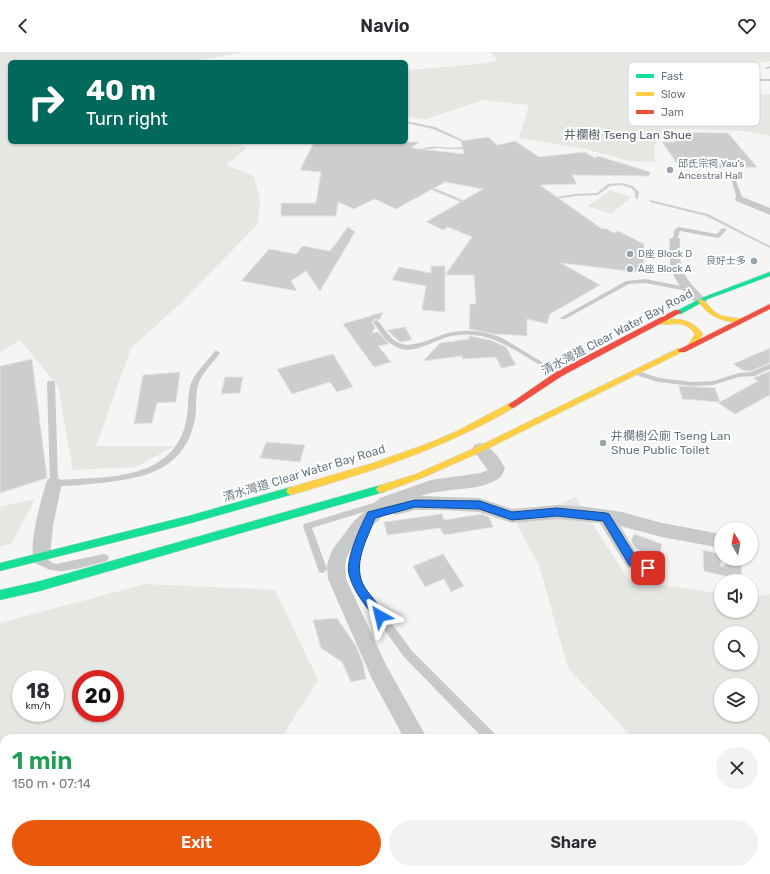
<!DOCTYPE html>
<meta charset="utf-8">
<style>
:root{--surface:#fff;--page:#f2f2f3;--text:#2b2b33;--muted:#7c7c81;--accent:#ea580c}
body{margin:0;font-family:Rubik,"Noto Sans TC",sans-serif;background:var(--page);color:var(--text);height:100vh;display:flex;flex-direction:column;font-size:15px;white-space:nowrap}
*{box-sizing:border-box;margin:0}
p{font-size:13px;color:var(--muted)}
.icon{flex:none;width:22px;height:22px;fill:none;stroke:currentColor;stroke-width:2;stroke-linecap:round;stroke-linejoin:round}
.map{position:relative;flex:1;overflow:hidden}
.side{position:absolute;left:0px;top:682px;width:770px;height:140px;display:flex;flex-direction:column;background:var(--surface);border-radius:12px 12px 0 0;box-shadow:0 1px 3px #0004}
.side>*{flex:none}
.guide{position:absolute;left:8px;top:8px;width:400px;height:84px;border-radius:6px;box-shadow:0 1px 3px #0004;background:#00695c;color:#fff;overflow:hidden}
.needle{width:26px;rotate:350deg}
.tools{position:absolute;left:714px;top:470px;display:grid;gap:8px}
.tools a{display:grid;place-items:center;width:44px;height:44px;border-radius:50%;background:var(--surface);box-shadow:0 1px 3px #0004;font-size:20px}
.speed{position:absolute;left:12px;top:618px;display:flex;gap:8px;font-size:20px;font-weight:700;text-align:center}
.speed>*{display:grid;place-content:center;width:52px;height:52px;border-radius:50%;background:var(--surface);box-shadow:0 1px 3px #0004;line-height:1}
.speed small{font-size:10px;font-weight:400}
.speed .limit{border:6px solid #d22;background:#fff;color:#111}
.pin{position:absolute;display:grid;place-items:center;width:34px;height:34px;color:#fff;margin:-17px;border-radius:8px;box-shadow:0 2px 6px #0006}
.me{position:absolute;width:44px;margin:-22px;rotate:323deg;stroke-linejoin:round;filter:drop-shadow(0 0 3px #0008)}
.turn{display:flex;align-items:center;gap:14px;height:84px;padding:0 12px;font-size:18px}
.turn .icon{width:52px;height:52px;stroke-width:2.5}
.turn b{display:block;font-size:28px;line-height:34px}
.round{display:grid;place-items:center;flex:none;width:42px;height:42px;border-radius:21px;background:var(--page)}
.summary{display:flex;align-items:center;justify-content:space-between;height:68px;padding:0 12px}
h1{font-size:24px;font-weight:600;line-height:30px;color:#1e9e55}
.cta{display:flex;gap:8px;margin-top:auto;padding:8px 12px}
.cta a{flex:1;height:46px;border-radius:24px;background:var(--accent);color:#fff;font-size:16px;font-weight:600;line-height:46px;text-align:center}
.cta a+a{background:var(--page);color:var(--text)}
header{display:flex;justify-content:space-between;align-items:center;height:52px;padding:0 12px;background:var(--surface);font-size:18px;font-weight:600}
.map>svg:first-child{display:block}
.green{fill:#e4e7e2;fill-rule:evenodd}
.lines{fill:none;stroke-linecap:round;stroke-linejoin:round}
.stream{fill:#cad1d4;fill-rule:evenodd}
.building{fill:#cccdce;stroke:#e4e4e4}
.fast-casing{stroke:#d1d2d2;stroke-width:1}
.slow-casing{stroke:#d1d2d2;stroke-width:1}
.jam-casing{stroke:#d1d2d2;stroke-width:1}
.lane{fill:#c8caca;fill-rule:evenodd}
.street{fill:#c8caca;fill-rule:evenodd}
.fast{fill:#16e098;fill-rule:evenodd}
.slow{fill:#ffcf43;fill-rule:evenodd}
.jam{fill:#f24e42;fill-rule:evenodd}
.route{fill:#1a73e8;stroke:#114b97}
.poi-dot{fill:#99a3aa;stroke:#fff;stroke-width:1.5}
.labels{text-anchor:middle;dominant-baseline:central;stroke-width:4;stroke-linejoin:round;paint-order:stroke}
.far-poi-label{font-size:10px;fill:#687782;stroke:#fff;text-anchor:start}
.far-quarter-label{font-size:12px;fill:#556068;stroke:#fff}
.street-label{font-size:12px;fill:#687782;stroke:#fff}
.poi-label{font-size:12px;fill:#687782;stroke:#fff;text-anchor:start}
.key{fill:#fff;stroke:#d2d6da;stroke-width:1}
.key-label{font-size:11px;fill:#687782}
</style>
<header><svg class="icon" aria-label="back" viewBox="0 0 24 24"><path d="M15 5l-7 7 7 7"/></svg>Navio<svg class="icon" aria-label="heart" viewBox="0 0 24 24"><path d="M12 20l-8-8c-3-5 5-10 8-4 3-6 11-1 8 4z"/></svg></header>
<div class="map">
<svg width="770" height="822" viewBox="0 0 770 822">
<rect width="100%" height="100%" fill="#f5f5f4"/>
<g class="green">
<polygon points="0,0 245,0 187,10 10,10 10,43 8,45 10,45 10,90 231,90 247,96 226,113 254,124 260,148 258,172 180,252 131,296 96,394 175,394 136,415 73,418 58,334 20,288 0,300"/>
<polygon points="487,0 770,0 770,9 764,10 653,14 662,26 712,42 770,42 770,84 746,79 663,77 654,96 655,110 630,109 582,96 519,86 529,53 483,48 426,67 406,65 406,18 480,12 498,9 491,1"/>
<polygon points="610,138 632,145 611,162 588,154"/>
<path d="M575,445l54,83 92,14v17h30v-13l19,-4v190h-4v-46h-133l-65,-70 -29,-103 -23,-42zM721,581h30v30h-30zM721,633h30v30h-30z"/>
<polygon points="35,447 11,492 0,495 0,455"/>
<path d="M145,532l130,6 43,90 -37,58h-277v132h180l-6,4h-178v-251zM21,627h34v34h-34zM81,627h34v34h-34z"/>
</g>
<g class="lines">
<g class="stream">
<path d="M406,69l29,6 34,16 -1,4c-14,6 -30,-3 -45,4l-2,5h-2l2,-7c16,-6 29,2 45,-3l1,-2 -34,-15 -27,-6z"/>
<polygon points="621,131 633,134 639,140 638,147 635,146 635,140 631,136 621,133 610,134 598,143 575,144 551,148 549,147 551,146 575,142 597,141 608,132"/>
<polygon points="425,133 427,133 469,151 466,152 425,135"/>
<polygon points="650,148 708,162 770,194 770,196 706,164 650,150"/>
</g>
</g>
<g class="building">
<polygon points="668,80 728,81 757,115 681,117 662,90 675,90"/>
<polygon points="488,85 497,93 515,89 539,105 585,100 595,106 598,104 650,120 649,124 572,123 577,132 540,133 602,177 604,176 615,181 618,179 644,192 644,221 561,211 600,233 550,262 547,272 527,267 527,284 499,282 499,283 469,277 470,252 476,252 474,223 445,223 472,185 448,175 443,178 426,170 483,137 445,130 396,157 375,147 354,157 338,150 336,164 281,164 281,151 316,151 321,120 300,118 314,90 419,90 411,96 464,102 461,89"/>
<polygon points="348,175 355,180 320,239 306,219 291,229 297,239 241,229 269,197 296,202 303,194 330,199"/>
<polygon points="431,214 445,214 445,260 422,258 426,234 392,228 399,215 431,221"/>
<polygon points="383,260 379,268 375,267 372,270 375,275 372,281 378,280 389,292 378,294 391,310 374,315 343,272"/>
<polygon points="405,275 412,288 400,290 387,278"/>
<polygon points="469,284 490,288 506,295 516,313 501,316 496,305 463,307 462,304 423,309 440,291 469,287"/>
<polygon points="770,296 770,311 751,319 744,319 733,312"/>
<polygon points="333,302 353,335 337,340 330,330 292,342 277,317"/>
<polygon points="32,307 47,426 0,441 0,314"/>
<polygon points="770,319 770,343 735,362 718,351 758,329 753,326"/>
<polygon points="180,320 176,350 157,351 152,371 134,372 143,323"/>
<polygon points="225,325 243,325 240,341 221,342"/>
<polygon points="679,334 715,336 720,350 682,347"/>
<polygon points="266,390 305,393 300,410 260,406"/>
<polygon points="442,462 444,468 482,462 489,465 493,475 444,483 440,476 387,483 384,470"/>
<polygon points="634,482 662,492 659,506 636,497 631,489"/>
<polygon points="703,498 721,502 721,515 735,507 741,507 742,528 704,519"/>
<polygon points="443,502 464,534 451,540 444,527 425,535 413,514"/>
<polygon points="337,566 356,594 363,611 366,627 351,630 342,610 321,596 313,568"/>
</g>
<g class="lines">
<g class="fast-casing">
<g id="fast">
<polygon points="770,220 770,224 708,247 681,262 678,262 674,260 704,245"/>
<polygon points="381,433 384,434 386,437 384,440 40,539 0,548 0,538 40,529"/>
<polygon points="291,435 294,436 296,439 294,442 188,472 0,519 0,511 188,464"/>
</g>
</g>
<g class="slow-casing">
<g id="slow">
<path d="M701,247c5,2 9,9 14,13 8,6 18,5 28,7l1,2 -4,2c-19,-2 -31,-6 -42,-22z"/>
<path d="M672,267c13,0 23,4 31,15l-8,13h-6l-1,-2 7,-11c-14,-19 -28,-4 -39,-12l4,-2z"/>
<polygon points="679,296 685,296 686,298 483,399 422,426 381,441 378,440 376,437 378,434 416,422 477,395"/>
<path d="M512,350l3,1 1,2 -1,2c-71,42 -145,65 -224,88l-3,-1 -2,-3 2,-3 85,-25 56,-20 28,-12z"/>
</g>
</g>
<g class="jam-casing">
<g id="jam">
<polygon points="770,252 770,257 685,300 679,300 678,298"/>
<polygon points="675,258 678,258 682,260 562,324 515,355 512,356 508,353 556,320"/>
</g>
</g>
<g class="lane">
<polygon points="694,14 752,17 750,18 697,16 706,26 770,27 770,29 705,28 693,16"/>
<polygon points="770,14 770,16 767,17 765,16"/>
<polygon points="731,126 735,127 743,147 742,148 737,147"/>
<polygon points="679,175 717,182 722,176 727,177 720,185 718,186 680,179 677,188 673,188 674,178"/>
<polygon points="645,227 687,235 690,237 687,239 645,231 629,232 565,267 561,267 560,266 626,229"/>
<path d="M376,268l2,1c6,7 12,18 21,22 15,7 39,-9 54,-11 17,-3 34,0 49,6l60,36 -1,2h-4c-21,-13 -53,-36 -76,-40 -10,-2 -20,-2 -30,0 -18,4 -40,22 -58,9 -9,-5 -14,-15 -20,-23z"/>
<path d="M215,299h2l3,2c-7,10 -19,20 -22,33 -3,10 -1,22 -3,33 -9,47 -44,58 -86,63 -12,1 -49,6 -58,3l-1,-2 -3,-100 1,-2h6l1,2 3,97c47,-3 111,1 127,-54 4,-13 2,-27 5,-40 4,-13 17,-24 25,-35z"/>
<polygon points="770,312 770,317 754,324 739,325 713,333 692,334 658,330 636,323 635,321 638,319 659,326 692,330 713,329 739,321 751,320"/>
<polygon points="380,449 383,450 384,452 383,454 312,476 327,517 325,520 322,521 319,520 303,474 304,472"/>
<polygon points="368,469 371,471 372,473 360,504 358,520 365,535 412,599 495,682 497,686 483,686 404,605 358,541 348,520 350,504 364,473 365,471"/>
<path d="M41,502c6,2 8,9 15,10l48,-10 3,1 2,3 -2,3 -3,1c-20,4 -56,20 -68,-4l2,-3z"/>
<polygon points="405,818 417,818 418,822 406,822"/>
</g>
<g class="street">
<polygon points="740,144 770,156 770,163 736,149 735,147 736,145"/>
<path d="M675,184l5,3c-2,29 4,40 25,59l2,3 -2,3h-8c-23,-21 -30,-34 -27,-65z"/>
<path d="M480,391c10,3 22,16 25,26 -2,4 -4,8 -7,10 -20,13 -53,8 -77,17l58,2 33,11 45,-4 23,1 42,6 40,11 59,11v14l-59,-11 -42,-11 19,31 15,5 3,6 -3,6 -6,2 -21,-9 -27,-44 -43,-4 -45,4 -33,-11 -36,-2h-28l-19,5 -7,-4c-15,13 -34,28 -42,46 -3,7 -1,15 -1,22l40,86 41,73h-23l-32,-59 -44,-100 -1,-14 5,-15 22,-29 26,-23 51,-18 50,-7 7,-3 -16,-21 2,-4z"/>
<path d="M54,425l6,2 2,4 -9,43 -3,32 -3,5 -6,3 -6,-3c-8,-15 6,-62 11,-80l2,-4z"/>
</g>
<use href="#fast" class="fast"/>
<use href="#slow" class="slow"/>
<use href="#jam" class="jam"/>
</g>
<path class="route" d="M415,448l65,1 32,11 45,-4 49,5 3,1 28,45 15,6 1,3 -1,3 -4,2 -19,-8 -26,-44 -46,-5 -45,4 -33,-11 -64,-2 -40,11c-8,22 -24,47 -10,70 6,9 15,17 20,28l-1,3 -4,2 -4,-2c-11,-14 -23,-28 -27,-45 -4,-14 12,-49 19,-62z"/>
<g class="poi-dot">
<circle cx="670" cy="118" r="4"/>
<circle cx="630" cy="202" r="4"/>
<circle cx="754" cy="209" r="4"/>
<circle cx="630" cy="217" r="4"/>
<circle cx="603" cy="391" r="4"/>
</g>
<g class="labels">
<g class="far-poi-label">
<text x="678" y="112">邱氏宗祠 Yau's<tspan x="678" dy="12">Ancestral Hall</tspan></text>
<text x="638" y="202">D座 Block D</text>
<text x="746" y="209" text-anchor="end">良好士多</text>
<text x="638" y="217">A座 Block A</text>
</g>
<g class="far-quarter-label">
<text x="628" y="83">井欄樹 Tseng Lan Shue</text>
</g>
<g class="street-label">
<text transform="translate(617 280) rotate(-28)">清水灣道 Clear Water Bay Road</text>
<text transform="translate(304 421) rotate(-17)">清水灣道 Clear Water Bay Road</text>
</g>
<g class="poi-label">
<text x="611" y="384">井欄樹公廁 Tseng Lan<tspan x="611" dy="14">Shue Public Toilet</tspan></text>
</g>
</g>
<rect x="628" y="10" width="132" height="64" rx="6" class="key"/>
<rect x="636" y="22" width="18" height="4" fill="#16e098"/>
<rect x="636" y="40" width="18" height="4" fill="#ffcf43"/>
<rect x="636" y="58" width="18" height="4" fill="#f24e42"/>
<g class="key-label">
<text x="661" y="28">Fast</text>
<text x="661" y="46">Slow</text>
<text x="661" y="64">Jam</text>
</g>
</svg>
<div class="tools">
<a><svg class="needle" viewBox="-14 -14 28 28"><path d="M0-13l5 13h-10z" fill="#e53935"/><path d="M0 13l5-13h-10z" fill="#7c7c81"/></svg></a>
<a><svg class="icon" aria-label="sound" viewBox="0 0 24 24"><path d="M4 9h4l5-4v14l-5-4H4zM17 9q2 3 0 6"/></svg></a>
<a><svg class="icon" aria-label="search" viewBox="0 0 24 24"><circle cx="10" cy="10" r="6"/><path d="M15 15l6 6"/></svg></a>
<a><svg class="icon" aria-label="layers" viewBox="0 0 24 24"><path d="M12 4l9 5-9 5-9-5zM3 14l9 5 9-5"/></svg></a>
</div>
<div class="speed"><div>18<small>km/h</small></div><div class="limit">20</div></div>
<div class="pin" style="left:648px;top:516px;background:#d93025"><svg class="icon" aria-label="arrive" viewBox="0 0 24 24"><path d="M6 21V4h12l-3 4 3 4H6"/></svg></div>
<svg class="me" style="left:380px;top:564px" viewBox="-20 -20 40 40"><path d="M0-17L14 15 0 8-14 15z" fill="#1a73e8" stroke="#fff" stroke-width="4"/></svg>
<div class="guide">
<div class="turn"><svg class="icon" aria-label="right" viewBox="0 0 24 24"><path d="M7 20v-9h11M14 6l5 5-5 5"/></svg><div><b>40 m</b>Turn right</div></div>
</div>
<section class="side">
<div class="summary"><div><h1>1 min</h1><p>150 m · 07:14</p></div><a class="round"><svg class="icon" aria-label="close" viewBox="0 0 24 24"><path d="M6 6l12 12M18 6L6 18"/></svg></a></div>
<div class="cta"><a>Exit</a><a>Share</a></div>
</section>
</div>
